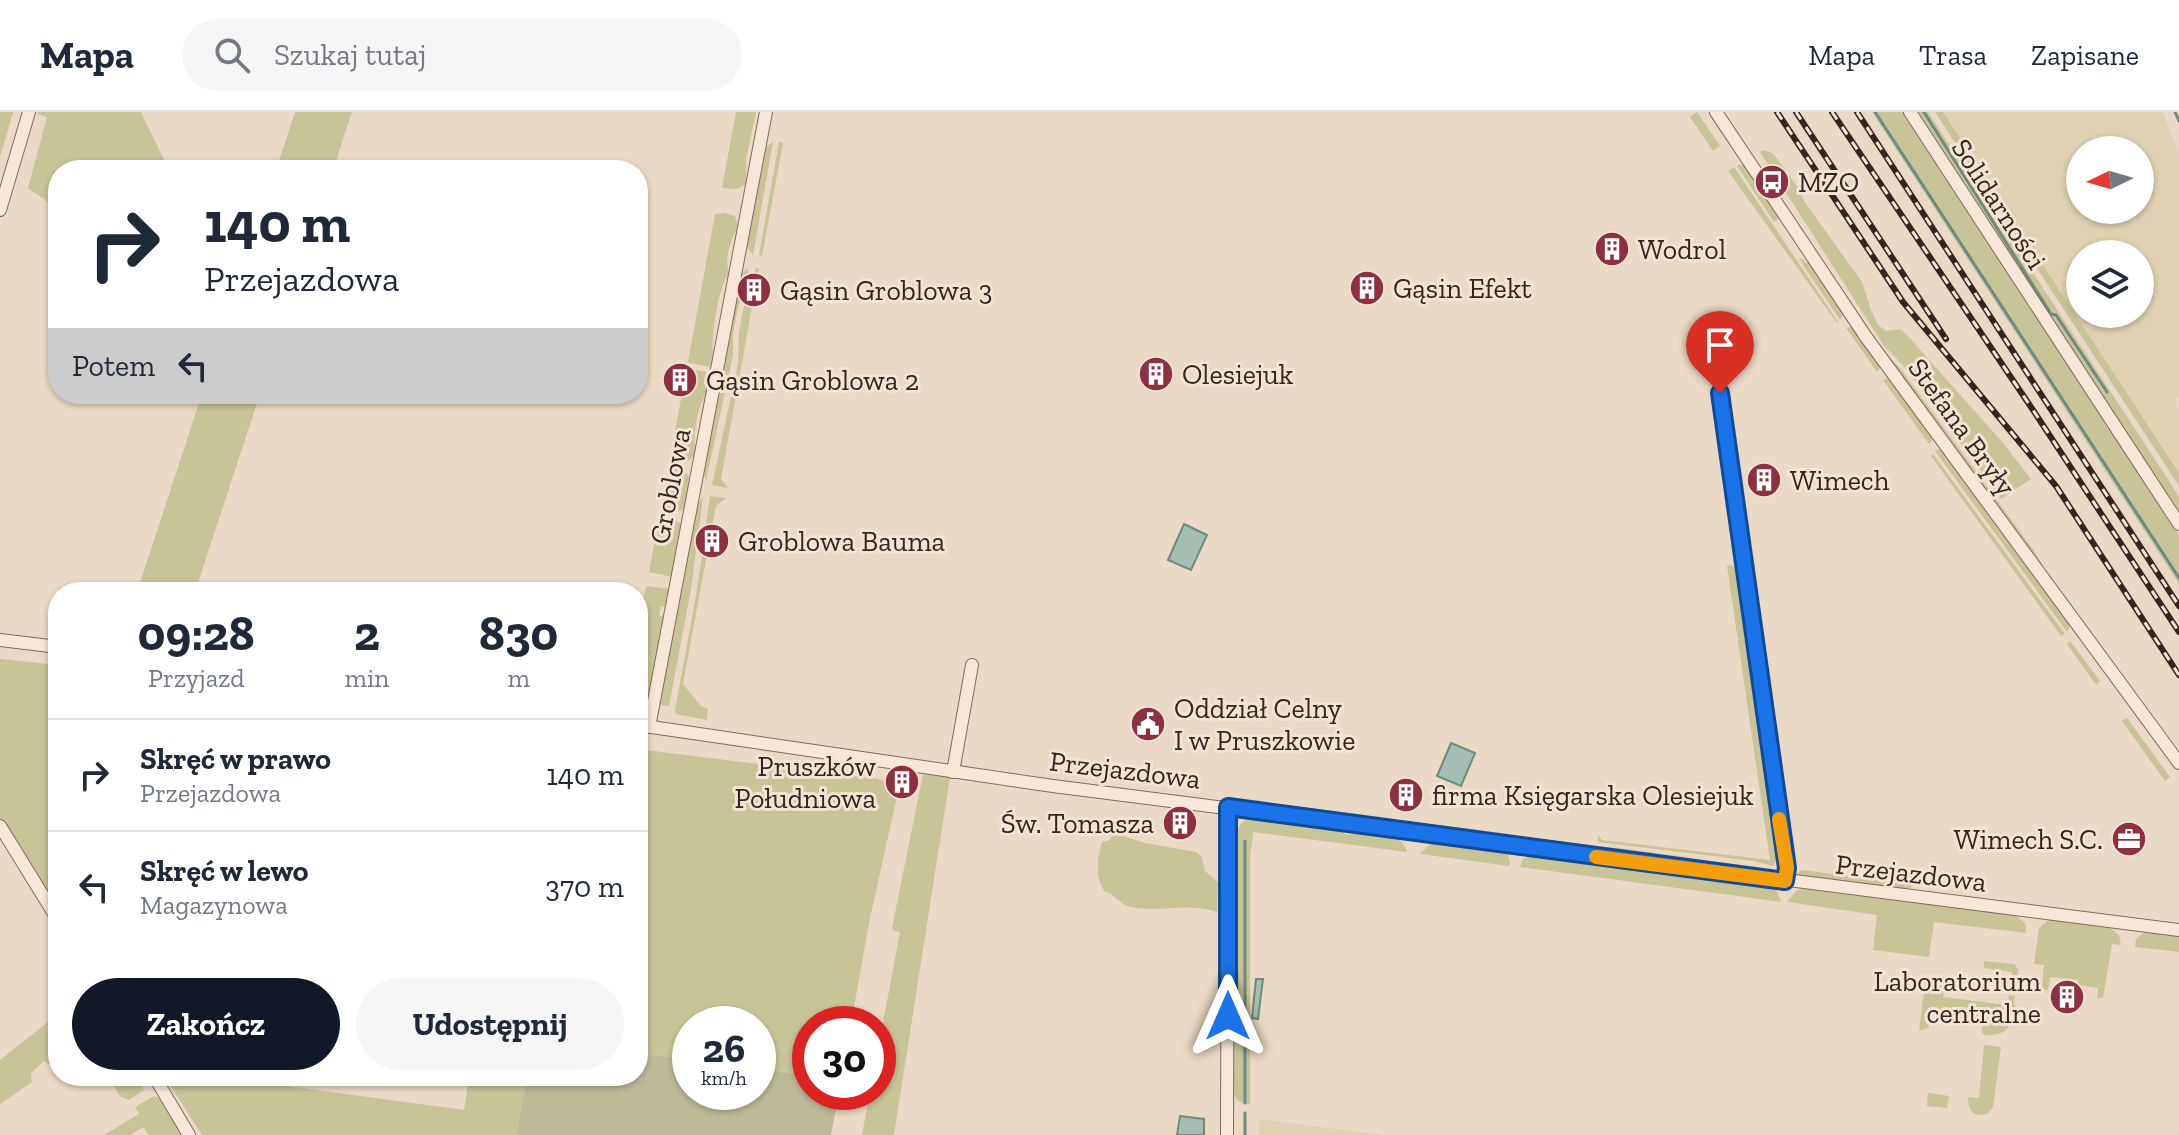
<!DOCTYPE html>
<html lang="pl">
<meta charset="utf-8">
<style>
:root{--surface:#fff;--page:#f6f6f7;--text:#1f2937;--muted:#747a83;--line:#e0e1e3;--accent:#111827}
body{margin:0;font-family:"Zilla Slab",serif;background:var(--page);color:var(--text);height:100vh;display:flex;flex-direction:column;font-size:30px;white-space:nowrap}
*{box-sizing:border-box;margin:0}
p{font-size:26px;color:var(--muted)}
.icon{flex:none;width:44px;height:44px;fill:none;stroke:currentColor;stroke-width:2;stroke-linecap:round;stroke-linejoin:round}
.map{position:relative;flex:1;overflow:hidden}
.details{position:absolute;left:48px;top:470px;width:600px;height:504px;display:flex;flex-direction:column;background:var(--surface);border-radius:32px;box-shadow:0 2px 6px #0004}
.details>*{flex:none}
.hud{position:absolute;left:48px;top:48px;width:600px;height:244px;border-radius:32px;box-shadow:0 2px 6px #0004;background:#fff;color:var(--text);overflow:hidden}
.needle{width:52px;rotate:265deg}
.buttons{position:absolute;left:2066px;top:24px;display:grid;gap:16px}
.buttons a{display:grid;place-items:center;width:88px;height:88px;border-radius:50%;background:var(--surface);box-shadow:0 2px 6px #0004;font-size:40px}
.speed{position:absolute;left:672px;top:894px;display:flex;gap:16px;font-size:40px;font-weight:700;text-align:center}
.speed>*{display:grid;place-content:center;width:104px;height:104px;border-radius:50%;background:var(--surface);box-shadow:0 2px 6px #0004;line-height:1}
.speed small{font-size:20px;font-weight:400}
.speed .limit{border:12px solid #d22;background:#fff;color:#111}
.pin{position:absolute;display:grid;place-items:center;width:68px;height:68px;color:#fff;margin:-82px -34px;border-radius:50% 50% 50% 0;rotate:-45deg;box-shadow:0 0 8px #0007}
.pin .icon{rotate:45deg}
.me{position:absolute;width:88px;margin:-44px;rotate:0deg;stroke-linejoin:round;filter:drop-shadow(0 0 6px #0008)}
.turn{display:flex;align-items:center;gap:28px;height:168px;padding:0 24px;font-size:36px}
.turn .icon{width:104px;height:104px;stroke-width:2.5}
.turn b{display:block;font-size:56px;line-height:68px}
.then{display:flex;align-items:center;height:76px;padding:0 24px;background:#0003;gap:16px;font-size:30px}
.eta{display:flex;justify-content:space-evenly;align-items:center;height:136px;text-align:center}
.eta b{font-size:48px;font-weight:700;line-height:56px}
.button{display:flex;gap:16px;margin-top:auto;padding:16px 24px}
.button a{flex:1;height:92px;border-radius:48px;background:var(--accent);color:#fff;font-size:32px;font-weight:700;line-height:92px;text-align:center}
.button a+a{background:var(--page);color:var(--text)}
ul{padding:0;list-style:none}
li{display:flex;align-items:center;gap:24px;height:112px;padding:0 24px;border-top:2px solid var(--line)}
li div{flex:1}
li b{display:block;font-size:30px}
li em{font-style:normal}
header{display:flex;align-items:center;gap:48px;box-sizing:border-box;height:112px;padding:0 40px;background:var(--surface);border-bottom:2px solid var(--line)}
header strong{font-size:38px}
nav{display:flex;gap:44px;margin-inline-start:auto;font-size:28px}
.search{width:560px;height:72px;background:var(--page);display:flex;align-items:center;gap:20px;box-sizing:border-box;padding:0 28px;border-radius:44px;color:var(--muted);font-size:30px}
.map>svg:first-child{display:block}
.farmland{fill:#dfd1b2;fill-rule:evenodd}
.green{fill:#c7c598}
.cemetery{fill:#bdbb97}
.water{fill:#a5beb3;stroke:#6d8b7f;stroke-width:2}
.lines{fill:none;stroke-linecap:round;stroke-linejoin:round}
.stream{stroke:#6d8b7f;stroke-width:3}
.minor-casing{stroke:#836a5c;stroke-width:14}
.minor{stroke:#f6e7d6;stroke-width:12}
.rail-casing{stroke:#34261f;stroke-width:6}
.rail{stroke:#f2e4d3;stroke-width:3;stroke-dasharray:9;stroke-linecap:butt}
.route-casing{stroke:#114b97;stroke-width:20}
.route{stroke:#1a73e8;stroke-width:14}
.slow{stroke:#f59e0b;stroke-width:14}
.labels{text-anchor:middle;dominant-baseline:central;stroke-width:6;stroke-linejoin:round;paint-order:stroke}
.poi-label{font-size:28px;fill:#34261f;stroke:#f2e4d3;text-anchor:start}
.street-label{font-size:28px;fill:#34261f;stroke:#f2e4d3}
</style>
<header>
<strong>Mapa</strong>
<div class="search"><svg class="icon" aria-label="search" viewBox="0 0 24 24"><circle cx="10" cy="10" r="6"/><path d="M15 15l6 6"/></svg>Szukaj tutaj</div>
<nav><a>Mapa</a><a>Trasa</a><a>Zapisane</a></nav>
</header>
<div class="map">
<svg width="2179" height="1023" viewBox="0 0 2179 1023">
<rect width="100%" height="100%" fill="#ead9c4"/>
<g class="farmland">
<path d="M1943,0h220l16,42v243l-3,3v7l3,2v64zM2080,38h60v60h-60zM2080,142h60v60h-60z"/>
<polygon points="1259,1007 1384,1023 1259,1023"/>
</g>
<g class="green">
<polygon points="0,0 13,0 0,45"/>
<polygon points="38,0 141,0 169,58 58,58 58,97 28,76 47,5 38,2"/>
<polygon points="295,0 352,0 333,58 276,58"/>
<polygon points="736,0 756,0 746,47 746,72 737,77 722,76"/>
<polygon points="1697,0 1720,34 1713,39 1690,5"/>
<polygon points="1872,0 1903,0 2179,423 2179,472"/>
<polygon points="1916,0 1928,0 2169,369 2179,385 2179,403"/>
<polygon points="1935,0 1943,0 2179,361 2179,374"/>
<polygon points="773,30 753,143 747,135 747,130 764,39 767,34"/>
<polygon points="779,30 783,31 762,144 759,143"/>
<polygon points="1763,38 1773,41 1799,77 1804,89 1862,170 1871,198 1878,213 1886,219 1900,217 1906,222 2003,331 2031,367 2001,387 1903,253 1884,234 1760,40"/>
<polygon points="1738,53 1744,53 1780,105 1774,110 1737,54"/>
<polygon points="1734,55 1838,210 1837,211 1728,59"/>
<path d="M724,101l11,3 3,10c-7,15 -14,30 -9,47 -13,19 -18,67 -16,90l-4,4 -21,-5 27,-148z"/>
<polygon points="1802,146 1806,151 1809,149 1844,201 1840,208 1799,147"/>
<polygon points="749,156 737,200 733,222 733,243 706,369 703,359 741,162"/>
<polygon points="756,156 759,156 721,367 728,376 712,373 738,252 739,221 743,198"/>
<polygon points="1851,215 1854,216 1880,251 1880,256 1877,260 1846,216"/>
<polygon points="1886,242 1900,256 2035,440 2052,470"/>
<path d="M694,258l13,2c5,13 -3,24 -8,37 -4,15 -5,30 -4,46l-7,6 -18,-3 16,-86z"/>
<polygon points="1888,266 1892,268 1932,322 1932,329 1929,332 1883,268"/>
<polygon points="202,282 260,282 195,480 137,480"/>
<polygon points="1939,337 1942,338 2071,513 2067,520 1935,339"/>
<polygon points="1933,342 2065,522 2061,524 1931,344"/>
<polygon points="669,355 682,358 689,364 685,395 681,399 661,396"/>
<polygon points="710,384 726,386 716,394 683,572 701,594 708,597 707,608 676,602 675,598 697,478"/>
<polygon points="703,385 691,477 669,594 659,593 697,393"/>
<polygon points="659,406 677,409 682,413 672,465 649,460"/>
<polygon points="1731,453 1739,458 1780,748 1777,748 1773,754 1754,749 1598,730 1598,723 1602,728 1770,748 1727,454"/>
<polygon points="646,474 670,477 666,495 661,494 659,503 664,505 648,590 645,589 643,594 638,595 638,517"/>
<polygon points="2070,529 2100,569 2096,573 2067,532"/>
<polygon points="0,547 58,553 58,800 0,706"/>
<polygon points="2127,606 2170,665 2165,669 2122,609"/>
<polygon points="638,637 879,667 899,675 869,811 851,912 810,912 810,964 758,957 758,912 690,912 690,948 638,941"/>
<polygon points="1779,637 1795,748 1790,749 1776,641"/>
<polygon points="923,662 950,665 894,1023 862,1023 870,980 878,980 878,937 900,820 894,819 892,816"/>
<polygon points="1270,691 1477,718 1472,722 1279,698"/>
<path d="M1256,705l88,12v5l7,1 1,-5c20,2 48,-1 55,22l-154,-20 -3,26v246h-4v-263h-2v263l-7,-4 -3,-6 1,-254c2,-13 7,-22 21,-23z"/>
<polygon points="1487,720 1584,733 1580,736 1491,724"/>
<path d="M1113,721l32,10 51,9 6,5 3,14 13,11 -1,30c-28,-10 -57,1 -86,-5 -12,-2 -16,-14 -27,-16 -9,-15 -7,-32 -2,-49l8,-2z"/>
<polygon points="1440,729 1497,736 1508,743 1510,752 1509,754 1420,742 1430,732"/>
<polygon points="1599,735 1620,736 1770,757 1768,760 1603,740"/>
<polygon points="1536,742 1763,772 1776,777 1781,790 1520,755 1523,747"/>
<polygon points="1802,758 1914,772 1909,777 1902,778 1802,765 1797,761"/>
<polygon points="1803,777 2015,803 2025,811 2026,821 1934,810 1929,845 1873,838 1877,803 1787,790 1796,779"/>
<polygon points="2049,808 2108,814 2119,823 2121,833 2112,832 2103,886 2097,886 2098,876 2078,873 2078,868 2050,865 2048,878 2042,877 2044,853 2034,852 2039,816"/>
<polygon points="2146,819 2179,823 2179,840 2135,835 2136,827"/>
<polygon points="1984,849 2014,852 2018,857 2017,870 2011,869 2012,860 1984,856"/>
<path d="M1926,864l19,2 -2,19 64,8 2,-10 6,1 -1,10 3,1c-6,20 -10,29 -32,28l-3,-2 1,-15 -51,-7 -3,16 -10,4z"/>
<polygon points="58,902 58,957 44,949 31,961 32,970 0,992 0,948"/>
<path d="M1984,933l17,2 -8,60 -6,7c-14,4 -19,-4 -19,-17l11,1z"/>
<polygon points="107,964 136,964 144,978 129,988 120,984"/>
<polygon points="164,964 251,964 251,969 464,998 469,964 527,964 516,1023 202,1023"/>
<polygon points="1928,981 1949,984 1947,996 1927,994"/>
<polygon points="154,984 159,986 183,1023 149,1023 143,1015 130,1023 104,1023 139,1002 135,995"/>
</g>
<polygon class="cemetery" points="638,941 690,948 690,980 758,980 758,957 810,964 810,980 839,980 831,1023 516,1023 527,964 638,964"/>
<g class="water">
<polygon points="1184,412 1207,423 1191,458 1168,448"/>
<polygon points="1451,631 1475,641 1461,674 1437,664"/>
<polygon points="1256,867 1263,867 1258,907 1252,906"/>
<polygon points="1180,1004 1204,1007 1204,1023 1177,1023"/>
</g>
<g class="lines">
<g class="stream">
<polyline points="1875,0 2179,466"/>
<polyline points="1924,0 2051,202 2056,203 2107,280"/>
<polyline points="2175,0 2179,9"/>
<polyline points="1245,729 1245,991"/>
<polyline points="1245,1001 1245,1023"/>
</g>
<g class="minor-casing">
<g id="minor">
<polyline points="1716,0 1866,225 2179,651"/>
<polyline points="1910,0 2179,412"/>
<polyline points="0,98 29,0"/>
<polyline points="1720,281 1787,756 1785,769"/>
<polyline points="0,528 58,535"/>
<polyline points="638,613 1053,674 2179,818"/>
<polyline points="649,615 766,0"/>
<polyline points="953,660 972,553"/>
<polyline points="0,714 58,808"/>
<polyline points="154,964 189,1023"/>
<polyline points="1227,1023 1228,695"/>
</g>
</g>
<use href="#minor" class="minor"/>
<g class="rail-casing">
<g id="rail">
<polyline points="1777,0 1903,190 2056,374 2179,563"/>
<polyline points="1796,0 1946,227"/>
<polyline points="1832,0 2033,298 2179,520"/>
<polyline points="1857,0 2179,494"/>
</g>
</g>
<use href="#rail" class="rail"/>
</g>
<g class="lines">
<g class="route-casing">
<polyline id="route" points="1228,904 1228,695 1785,769 1787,756 1720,281"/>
</g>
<use href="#route" class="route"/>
<polyline class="slow" points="1596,745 1785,769 1787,756 1779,707"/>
</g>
<defs>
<g id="bus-disc" transform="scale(1.8)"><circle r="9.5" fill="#8e3040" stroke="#f2e4d3"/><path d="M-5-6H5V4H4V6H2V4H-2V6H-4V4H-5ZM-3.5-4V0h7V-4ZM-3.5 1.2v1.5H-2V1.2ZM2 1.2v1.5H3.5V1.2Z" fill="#fff"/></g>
<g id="building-disc" transform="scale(1.8)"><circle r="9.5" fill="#8e3040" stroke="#f2e4d3"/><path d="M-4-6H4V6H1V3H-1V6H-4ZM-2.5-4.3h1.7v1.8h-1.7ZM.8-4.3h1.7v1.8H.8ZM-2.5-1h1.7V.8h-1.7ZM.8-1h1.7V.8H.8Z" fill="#fff"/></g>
<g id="civic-disc" transform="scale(1.8)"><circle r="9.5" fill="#8e3040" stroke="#f2e4d3"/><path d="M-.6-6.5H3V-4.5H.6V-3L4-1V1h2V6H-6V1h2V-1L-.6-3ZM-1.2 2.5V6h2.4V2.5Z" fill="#fff"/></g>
<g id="office-disc" transform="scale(1.8)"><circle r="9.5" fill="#8e3040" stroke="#f2e4d3"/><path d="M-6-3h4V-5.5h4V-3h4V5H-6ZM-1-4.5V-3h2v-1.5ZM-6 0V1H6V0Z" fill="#fff"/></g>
</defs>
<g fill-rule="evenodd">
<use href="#bus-disc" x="1772" y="70"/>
<use href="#building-disc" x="1612" y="137"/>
<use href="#building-disc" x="1367" y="176"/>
<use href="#building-disc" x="754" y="178"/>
<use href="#building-disc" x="1156" y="262"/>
<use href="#building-disc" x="680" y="268"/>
<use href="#building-disc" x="1764" y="368"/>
<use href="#building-disc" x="712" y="429"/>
<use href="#civic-disc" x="1148" y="612"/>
<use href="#building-disc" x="902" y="670"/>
<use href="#building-disc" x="1406" y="683"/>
<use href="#building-disc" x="1180" y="711"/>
<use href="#office-disc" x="2129" y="727"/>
<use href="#building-disc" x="2067" y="885"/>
</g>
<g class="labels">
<g class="poi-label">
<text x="1798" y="70">MZO</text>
<text x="1638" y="137">Wodrol</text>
<text x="1393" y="176">Gąsin Efekt</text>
<text x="780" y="178">Gąsin Groblowa 3</text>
<text x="1182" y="262">Olesiejuk</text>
<text x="706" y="268">Gąsin Groblowa 2</text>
<text x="1790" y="368">Wimech</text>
<text x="738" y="429">Groblowa Bauma</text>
<text x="1174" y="596">Oddział Celny<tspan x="1174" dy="32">I w Pruszkowie</tspan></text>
<text x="876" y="654" text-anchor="end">Pruszków<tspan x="876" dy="32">Południowa</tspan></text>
<text x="1432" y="683">firma Księgarska Olesiejuk</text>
<text x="1154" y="711" text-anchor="end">Św. Tomasza</text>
<text x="2103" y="727" text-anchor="end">Wimech S.C.</text>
<text x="2041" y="869" text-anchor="end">Laboratorium<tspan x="2041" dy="32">centralne</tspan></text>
</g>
<g class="street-label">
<text transform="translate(1999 92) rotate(57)">Solidarności</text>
<text transform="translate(1962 315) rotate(54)">Stefana Bryły</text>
<text transform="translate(670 374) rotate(-79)">Groblowa</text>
<text transform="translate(1125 658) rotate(7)">Przejazdowa</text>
<text transform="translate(1911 761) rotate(7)">Przejazdowa</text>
</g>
</g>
</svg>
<div class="buttons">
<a><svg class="needle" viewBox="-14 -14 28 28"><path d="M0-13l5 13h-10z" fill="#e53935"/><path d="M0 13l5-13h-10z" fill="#747a83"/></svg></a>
<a><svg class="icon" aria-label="layers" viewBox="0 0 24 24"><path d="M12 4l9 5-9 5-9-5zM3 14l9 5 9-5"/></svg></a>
</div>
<div class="speed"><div>26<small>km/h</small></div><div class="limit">30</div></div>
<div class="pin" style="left:1720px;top:281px;background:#d93025"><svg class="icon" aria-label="arrive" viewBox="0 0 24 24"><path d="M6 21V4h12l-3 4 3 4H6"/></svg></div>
<svg class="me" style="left:1228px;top:904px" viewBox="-20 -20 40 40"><path d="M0-17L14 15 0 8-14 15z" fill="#1a73e8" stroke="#fff" stroke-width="4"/></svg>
<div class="hud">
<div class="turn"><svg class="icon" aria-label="right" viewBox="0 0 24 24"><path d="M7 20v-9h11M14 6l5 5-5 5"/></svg><div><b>140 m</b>Przejazdowa</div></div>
<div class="then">Potem<svg class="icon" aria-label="left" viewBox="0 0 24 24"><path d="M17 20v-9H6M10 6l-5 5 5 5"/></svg></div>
</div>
<section class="details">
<div class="eta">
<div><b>09:28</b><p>Przyjazd</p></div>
<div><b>2</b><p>min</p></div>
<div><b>830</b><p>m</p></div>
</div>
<ul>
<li><svg class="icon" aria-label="right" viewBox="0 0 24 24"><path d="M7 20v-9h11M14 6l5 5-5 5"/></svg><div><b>Skręć w prawo</b><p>Przejazdowa</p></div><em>140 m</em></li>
<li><svg class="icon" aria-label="left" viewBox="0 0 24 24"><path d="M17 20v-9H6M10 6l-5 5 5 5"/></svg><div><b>Skręć w lewo</b><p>Magazynowa</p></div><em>370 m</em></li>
</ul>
<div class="button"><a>Zakończ</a><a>Udostępnij</a></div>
</section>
</div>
